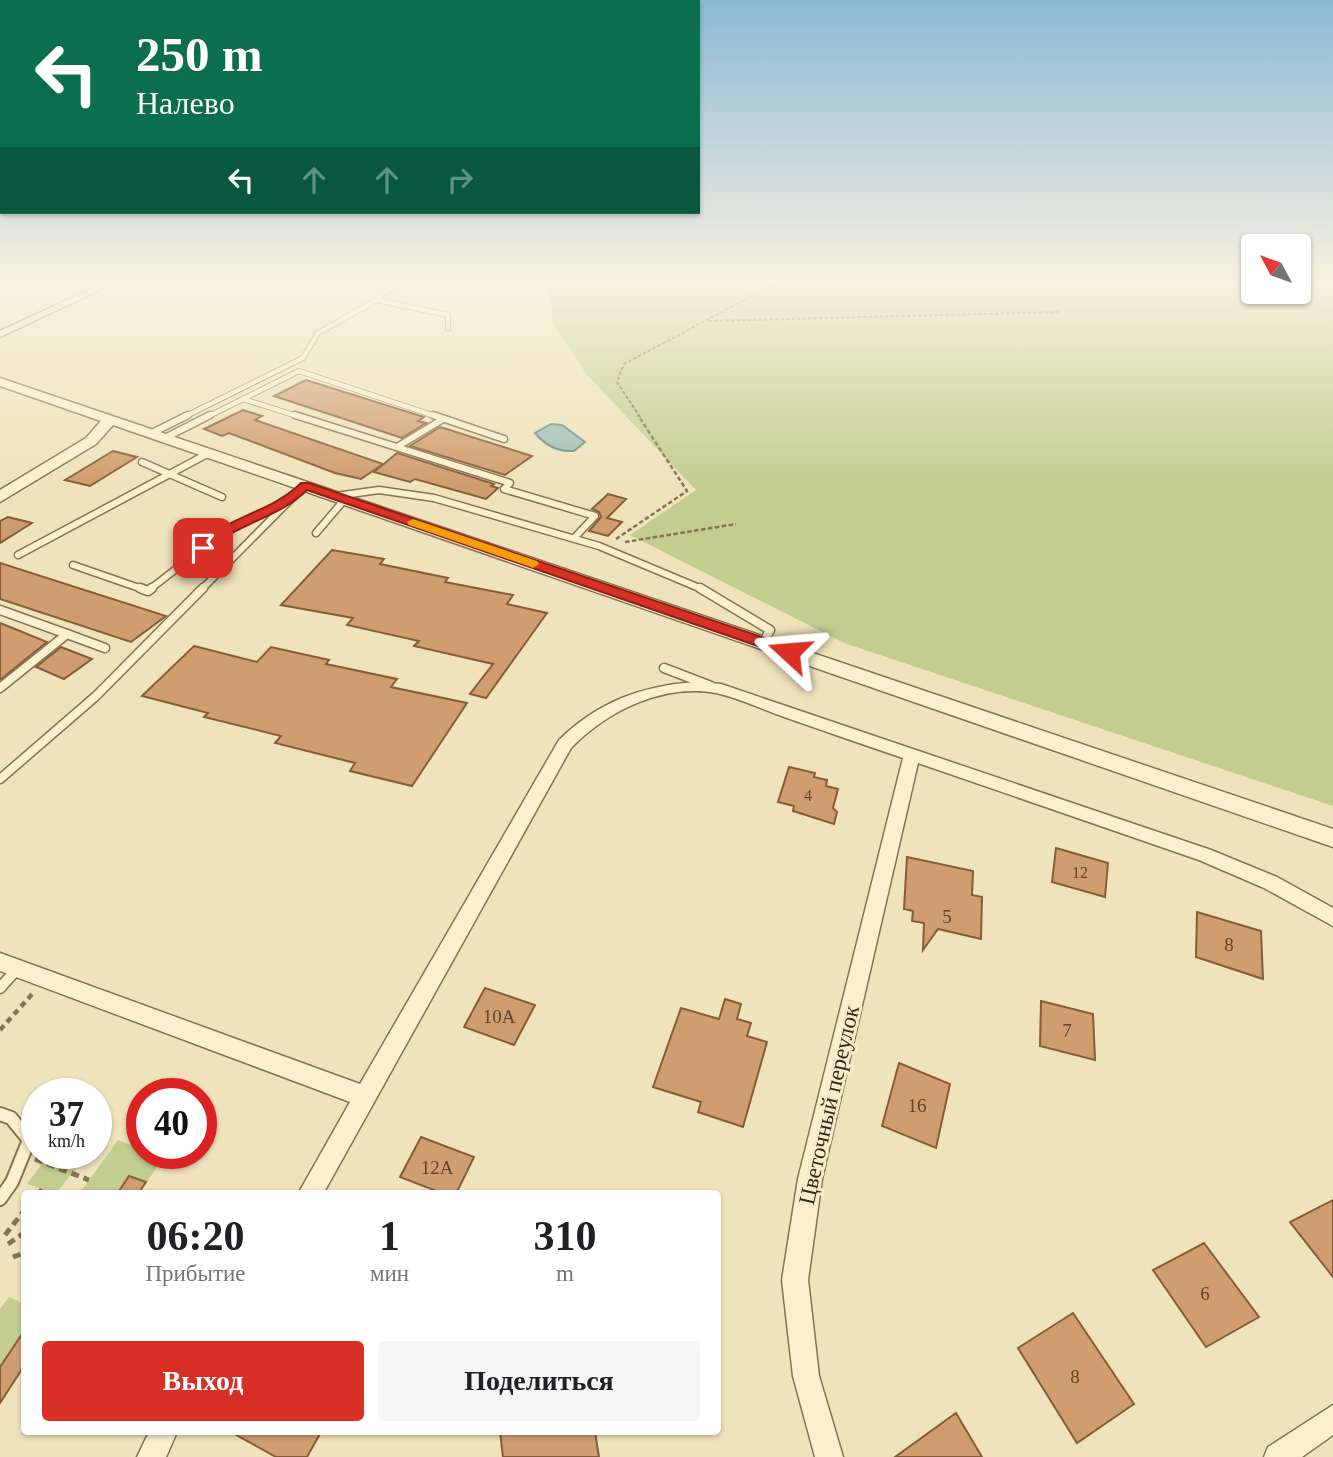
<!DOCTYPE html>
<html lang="ru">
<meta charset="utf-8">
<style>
:root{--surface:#fff;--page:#f6f6f6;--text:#202124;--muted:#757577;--accent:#d93025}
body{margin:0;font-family:"Times New Roman",serif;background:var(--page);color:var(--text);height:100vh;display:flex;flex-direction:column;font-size:26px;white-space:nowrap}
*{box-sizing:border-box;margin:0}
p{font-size:23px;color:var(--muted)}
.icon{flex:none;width:38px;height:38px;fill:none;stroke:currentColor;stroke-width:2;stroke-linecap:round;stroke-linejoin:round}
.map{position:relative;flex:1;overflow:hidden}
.panel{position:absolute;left:21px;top:1190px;width:700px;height:245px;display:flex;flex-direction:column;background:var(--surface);border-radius:7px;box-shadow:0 2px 5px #0004}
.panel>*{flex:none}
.banner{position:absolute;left:0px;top:0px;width:700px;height:214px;box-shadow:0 2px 5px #0004;background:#0b6e4f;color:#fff;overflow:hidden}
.needle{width:46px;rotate:311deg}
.controls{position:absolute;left:1241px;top:234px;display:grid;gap:14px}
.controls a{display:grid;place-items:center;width:70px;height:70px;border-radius:7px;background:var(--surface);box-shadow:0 2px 5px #0004;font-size:35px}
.speed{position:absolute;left:21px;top:1078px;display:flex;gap:14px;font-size:35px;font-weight:700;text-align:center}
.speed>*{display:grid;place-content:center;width:91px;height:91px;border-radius:50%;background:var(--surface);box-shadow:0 2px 5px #0004;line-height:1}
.speed small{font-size:18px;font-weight:400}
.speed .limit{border:10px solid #d22;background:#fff;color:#111}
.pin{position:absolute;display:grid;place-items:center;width:60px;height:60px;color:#fff;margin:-30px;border-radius:14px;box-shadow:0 4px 10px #0006}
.me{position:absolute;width:77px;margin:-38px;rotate:289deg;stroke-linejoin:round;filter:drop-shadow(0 0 5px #0008)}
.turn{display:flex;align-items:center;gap:24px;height:147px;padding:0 21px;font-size:32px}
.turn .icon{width:91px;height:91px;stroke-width:2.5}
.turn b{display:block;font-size:49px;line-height:60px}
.lanes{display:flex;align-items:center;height:66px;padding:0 21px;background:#0003;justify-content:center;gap:35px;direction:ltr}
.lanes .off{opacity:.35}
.eta{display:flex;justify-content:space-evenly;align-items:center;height:119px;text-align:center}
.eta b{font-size:42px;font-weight:700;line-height:49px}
.action{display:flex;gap:14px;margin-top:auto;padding:14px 21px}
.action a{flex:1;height:80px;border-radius:7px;background:var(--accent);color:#fff;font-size:28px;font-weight:700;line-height:80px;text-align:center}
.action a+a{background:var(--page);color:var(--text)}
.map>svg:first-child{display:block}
.green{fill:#c2cd8f}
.water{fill:#9fc0b8;stroke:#678d86;stroke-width:2}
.building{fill:#d09d6e;stroke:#875d39;stroke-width:2}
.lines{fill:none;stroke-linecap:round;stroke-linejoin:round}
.service-far4-casing{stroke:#877254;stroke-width:6}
.service-far3-casing{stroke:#877254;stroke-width:9}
.service-far2-casing{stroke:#877254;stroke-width:11}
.service-far1-casing{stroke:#877254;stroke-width:13}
.service-casing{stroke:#877254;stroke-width:16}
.minor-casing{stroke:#877254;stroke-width:3}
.tertiary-casing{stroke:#877254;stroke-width:3}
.path-far3{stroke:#877254;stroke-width:2;stroke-dasharray:3.5 2;stroke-linecap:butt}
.path-far2{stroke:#877254;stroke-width:2.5;stroke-dasharray:4.5 2.5;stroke-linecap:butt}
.path-far1{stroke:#877254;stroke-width:4.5;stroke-dasharray:6 4.5;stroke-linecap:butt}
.path{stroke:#877254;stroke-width:5;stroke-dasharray:8 5;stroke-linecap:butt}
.service-far4{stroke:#faf0ce;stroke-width:4.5}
.service-far3{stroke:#faf0ce;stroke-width:6}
.service-far2{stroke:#faf0ce;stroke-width:8}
.service-far1{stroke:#faf0ce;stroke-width:10}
.service{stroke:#faf0ce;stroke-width:12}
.minor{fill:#faf0ce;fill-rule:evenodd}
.tertiary{fill:#faf0ce;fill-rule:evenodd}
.route{fill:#d93025;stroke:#8d1f18;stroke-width:2}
.slow{fill:#f59e0b}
.labels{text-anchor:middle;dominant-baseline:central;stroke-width:6;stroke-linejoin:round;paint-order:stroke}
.number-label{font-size:16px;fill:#5c462f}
.near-number-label{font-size:19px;fill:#5c462f}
.near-street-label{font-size:23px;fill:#35291a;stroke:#f7edca}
</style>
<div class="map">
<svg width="1333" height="1457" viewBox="0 0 1333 1457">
<rect width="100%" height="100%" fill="#efe3bb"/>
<g class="green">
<polygon points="547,281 1253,281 1253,292 1298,292 1299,281 1333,281 1333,806 844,643 630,535 696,490 587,375 554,325"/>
<polygon points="118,1140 142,1149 142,1153 164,1157 139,1193 79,1194"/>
<polygon points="50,1153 76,1153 85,1157 56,1193 27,1184"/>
<polygon points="9,1297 24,1304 24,1368 5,1397 0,1394 0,1309"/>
</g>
<path class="water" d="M551,424l11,1 23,17 -11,9c-15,1 -29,-6 -39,-18z"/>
<g class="building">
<polygon points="306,380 424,417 418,421 426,423 402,438 274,396"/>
<polygon points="243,410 262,416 255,420 383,464 361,479 335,473 229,433 222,436 204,429"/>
<polygon points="440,427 532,456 505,475 410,446"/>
<polygon points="113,451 137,457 90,486 65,480"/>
<polygon points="397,453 494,484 491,486 498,488 486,499 415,479 410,482 374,472"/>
<polygon points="608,494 626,499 607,518 622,522 608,536 589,531 601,517 599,512 592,509"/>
<polygon points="8,517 32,523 0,543 0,521"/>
<polygon points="332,550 384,559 380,564 448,578 445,582 513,595 507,604 547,613 486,698 470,694 493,664 414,646 419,641 347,625 353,618 281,605"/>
<polygon points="0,563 166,616 131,642 0,599"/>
<polygon points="0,623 47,642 0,680"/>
<polygon points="194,646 257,662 271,647 329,660 326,664 397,679 391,687 467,703 412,786 350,771 355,763 275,743 281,736 204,717 208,713 142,696"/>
<polygon points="61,647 92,659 64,679 36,667"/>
<polygon points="789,767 815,773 814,777 827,780 826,786 838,789 833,808 837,812 834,824 793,811 794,806 778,802"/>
<polygon points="1056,848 1108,863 1105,897 1052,882"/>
<polygon points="907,857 973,871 972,895 982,897 981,939 938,929 923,950 924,923 912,921 913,911 904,909"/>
<polygon points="1197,912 1261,931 1263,979 1196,957"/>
<polygon points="485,988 535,1005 514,1045 464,1027"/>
<polygon points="725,999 741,1004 737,1019 751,1023 747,1036 767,1042 743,1127 698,1112 701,1102 653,1087 681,1008 719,1019"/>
<polygon points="1041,1001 1093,1014 1095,1060 1040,1046"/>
<polygon points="899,1063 950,1084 936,1148 882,1126"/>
<polygon points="421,1137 474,1157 456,1194 444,1194 400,1177"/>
<polygon points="129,1176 146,1182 138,1194 117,1194"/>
<polygon points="1333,1200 1333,1277 1290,1222"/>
<polygon points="1204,1243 1259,1317 1206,1347 1153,1270"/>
<polygon points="1073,1313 1134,1404 1077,1443 1018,1348"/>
<polygon points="24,1331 24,1366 0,1403 0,1367"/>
<polygon points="956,1413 982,1457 895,1457"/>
<polygon points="231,1432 321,1432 307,1457 276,1457"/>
<polygon points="500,1432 595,1432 599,1457 503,1457"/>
</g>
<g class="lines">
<g class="service-far4-casing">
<g id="service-far4">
<polyline points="366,281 397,286"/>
<polyline points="377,300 380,295 397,286"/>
<polyline points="243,399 300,417"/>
<polyline points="184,417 303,358 318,333 377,300 448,315 448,328"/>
<polyline points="207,417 299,371 438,417"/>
</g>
</g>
<g class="service-far3-casing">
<g id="service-far3">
<polyline points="295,415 510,483 504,489 595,516 576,536"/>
<polyline points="433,415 504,439"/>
<polyline points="152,433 188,415"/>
<polyline points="165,438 210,415"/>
<polyline points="397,447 443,419"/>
<polyline points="142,462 222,497"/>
<polyline points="336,496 379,490 434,498 599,546 704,590"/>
<polyline points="316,533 345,499"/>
<polyline points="18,555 209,453"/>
<polyline points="73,565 145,590"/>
<polyline points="149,590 221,534 285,503"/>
<polyline points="201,590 305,485"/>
</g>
</g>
<g class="service-far2-casing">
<g id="service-far2">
<polyline points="140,588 148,591 152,588"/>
<polyline points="700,588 770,630 763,643"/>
<polyline points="0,610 67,634"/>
<polyline points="664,668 711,686"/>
<polyline points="0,688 67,634 105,648"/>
<polyline points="0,779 96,696 203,588"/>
</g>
</g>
<g class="service-far1-casing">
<polyline id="service-far1" points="0,988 17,969"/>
</g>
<g class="service-casing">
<polyline id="service" points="0,1114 11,1118 29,1140 12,1182 0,1199"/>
</g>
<g class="minor-casing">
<g id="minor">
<polygon points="108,281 119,281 0,337 0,331"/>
<path d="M695,682l26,2 490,166 66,27 56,31v18l-69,-38 -65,-28 -281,-97 -96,416 -14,101 11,96 24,81h-28l-22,-81 -11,-96 16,-101 105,-421c-39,-13 -78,-27 -116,-40 -23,-8 -48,-20 -71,-25 -53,-10 -109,18 -145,55l-248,446h-25l52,-92 -350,-131v-18l360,131 199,-344c39,-38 82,-54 136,-58z"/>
<polygon points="1333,1405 1333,1435 1302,1457 1264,1457 1268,1447"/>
<polygon points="149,1432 177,1432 166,1457 137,1457"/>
</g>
</g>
<g class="tertiary-casing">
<polygon id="tertiary" points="0,378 1333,829 1333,847 113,425 96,444 0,502 0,490 86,438 101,421 0,386"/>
</g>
<g class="path-far3">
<polyline points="709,321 1059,312"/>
<polyline points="640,417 617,382 624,364 780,281"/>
</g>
<g class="path-far2">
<polyline points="616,539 687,491 638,415"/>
<polyline points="625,542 736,524"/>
</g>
<polyline class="path-far1" points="0,1030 34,992"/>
<g class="path">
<polyline points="35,1159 89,1180"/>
<polyline points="39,1194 42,1189"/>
<polyline points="5,1235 24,1211"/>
<polyline points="8,1244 24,1233"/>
<polyline points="13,1257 24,1253"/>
</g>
<use href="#service-far4" class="service-far4"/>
<use href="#service-far3" class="service-far3"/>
<use href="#service-far2" class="service-far2"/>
<use href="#service-far1" class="service-far1"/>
<use href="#service" class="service"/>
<use href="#minor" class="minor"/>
<use href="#tertiary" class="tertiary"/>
</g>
<linearGradient id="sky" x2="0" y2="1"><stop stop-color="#8bb9d5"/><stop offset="0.58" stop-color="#f8f2e0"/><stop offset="1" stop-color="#f8f2e0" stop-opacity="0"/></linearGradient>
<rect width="1333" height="485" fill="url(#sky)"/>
<path class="route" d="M301,483h8l485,165 2,4 -2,3h-10l-477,-165c-23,23 -55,30 -82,47 -8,5 -13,12 -22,15l-7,-4c28,-31 75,-35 105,-65z"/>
<polygon class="slow" points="413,519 537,561 539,564 533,568 528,566 409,525 407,522"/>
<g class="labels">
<g class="number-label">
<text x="808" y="795">4</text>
<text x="1080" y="872">12</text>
</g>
<g class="near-number-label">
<text x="947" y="916">5</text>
<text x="1229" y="944">8</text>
<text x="499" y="1016">10А</text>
<text x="1067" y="1030">7</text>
<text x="917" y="1105">16</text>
<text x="437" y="1167">12А</text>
<text x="1205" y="1293">6</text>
<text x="1075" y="1376">8</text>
</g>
<g class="near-street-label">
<text transform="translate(829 1105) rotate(-77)">Цветочный переулок</text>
</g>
</g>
</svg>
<div class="controls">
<a><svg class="needle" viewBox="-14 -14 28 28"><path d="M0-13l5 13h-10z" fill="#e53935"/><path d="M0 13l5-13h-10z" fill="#757577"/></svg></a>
</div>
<div class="speed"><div>37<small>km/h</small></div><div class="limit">40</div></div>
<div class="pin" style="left:203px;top:548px;background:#d93025"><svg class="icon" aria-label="arrive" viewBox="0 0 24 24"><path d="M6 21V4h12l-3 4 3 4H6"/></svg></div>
<svg class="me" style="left:789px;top:652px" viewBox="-20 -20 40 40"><path d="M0-17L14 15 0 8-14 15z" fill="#d93025" stroke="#fff" stroke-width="4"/></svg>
<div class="banner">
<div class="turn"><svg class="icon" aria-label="left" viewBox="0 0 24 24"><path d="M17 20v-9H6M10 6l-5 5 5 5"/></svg><div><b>250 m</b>Налево</div></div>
<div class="lanes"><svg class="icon" aria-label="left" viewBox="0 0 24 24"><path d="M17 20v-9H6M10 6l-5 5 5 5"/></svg><svg class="icon off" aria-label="ahead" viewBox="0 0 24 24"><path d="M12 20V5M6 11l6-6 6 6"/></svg><svg class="icon off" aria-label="ahead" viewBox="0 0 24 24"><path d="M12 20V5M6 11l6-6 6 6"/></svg><svg class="icon off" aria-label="right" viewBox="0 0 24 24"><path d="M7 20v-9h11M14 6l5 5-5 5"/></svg></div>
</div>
<section class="panel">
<div class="eta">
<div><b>06:20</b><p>Прибытие</p></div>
<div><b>1</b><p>мин</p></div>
<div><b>310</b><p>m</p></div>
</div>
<div class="action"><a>Выход</a><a>Поделиться</a></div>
</section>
</div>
